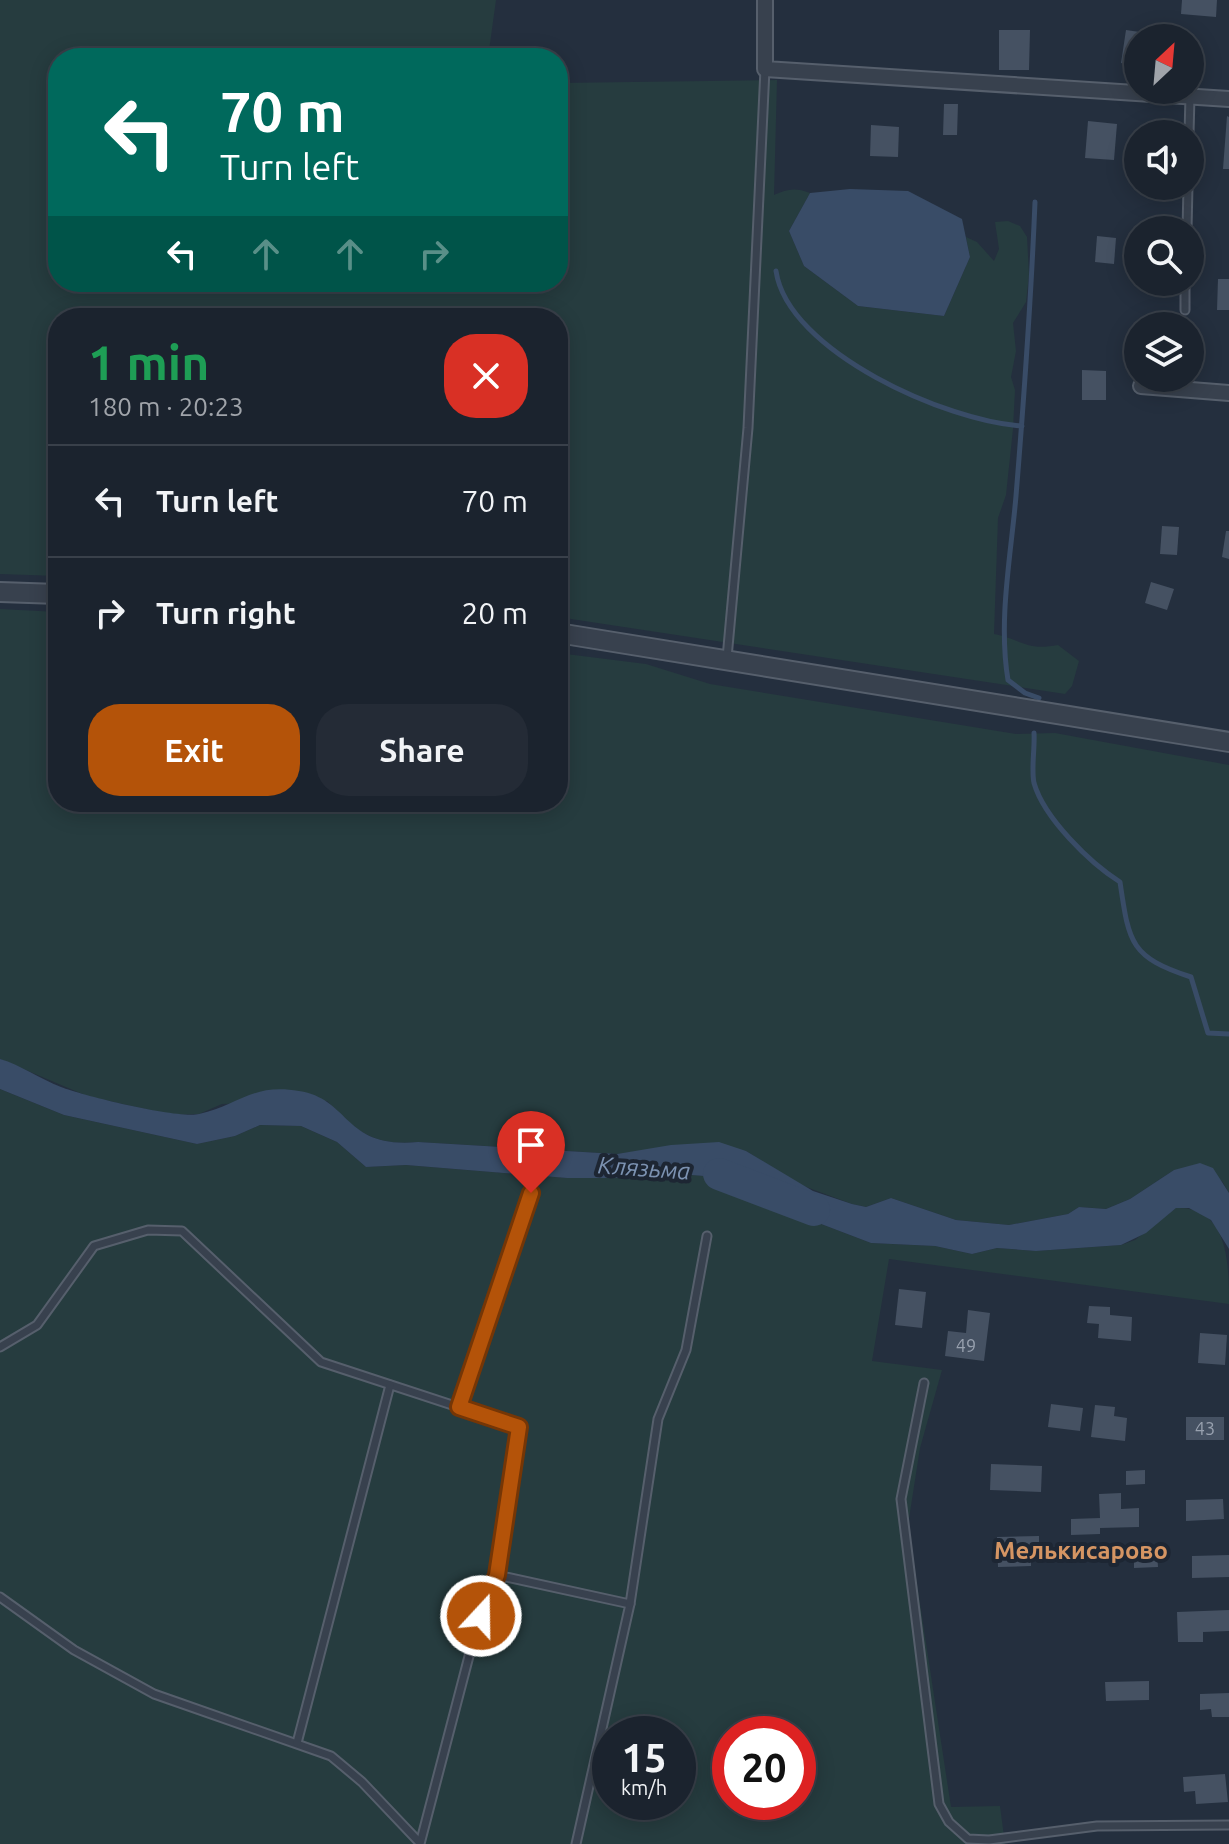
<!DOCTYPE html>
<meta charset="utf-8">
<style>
:root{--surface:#1b232e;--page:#242b36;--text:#f1f3f6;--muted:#a0a4aa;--line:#39404a;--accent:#b45309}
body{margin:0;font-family:Ubuntu,sans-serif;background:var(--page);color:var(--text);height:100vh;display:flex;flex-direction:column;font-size:30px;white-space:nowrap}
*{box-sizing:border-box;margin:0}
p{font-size:26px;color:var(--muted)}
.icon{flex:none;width:44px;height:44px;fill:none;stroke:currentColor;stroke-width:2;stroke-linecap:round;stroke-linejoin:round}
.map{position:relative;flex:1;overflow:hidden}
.panel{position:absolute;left:48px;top:308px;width:520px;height:504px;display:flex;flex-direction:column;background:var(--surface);border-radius:32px;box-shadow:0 4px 20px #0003,0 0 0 2px var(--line)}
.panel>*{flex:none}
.top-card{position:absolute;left:48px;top:48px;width:520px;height:244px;border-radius:32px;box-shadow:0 4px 20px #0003,0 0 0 2px var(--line);background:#00695c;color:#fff;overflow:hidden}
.needle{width:52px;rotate:26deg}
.controls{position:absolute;left:1124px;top:24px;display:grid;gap:16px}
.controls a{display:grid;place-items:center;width:80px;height:80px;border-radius:50%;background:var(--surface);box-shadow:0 4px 20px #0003,0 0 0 2px var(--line);font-size:40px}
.speed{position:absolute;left:592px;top:1716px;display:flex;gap:16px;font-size:40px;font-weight:700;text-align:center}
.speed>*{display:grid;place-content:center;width:104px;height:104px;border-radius:50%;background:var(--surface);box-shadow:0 4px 20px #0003,0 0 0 2px var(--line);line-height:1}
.speed small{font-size:20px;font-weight:400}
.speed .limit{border:12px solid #d22;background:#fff;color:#111}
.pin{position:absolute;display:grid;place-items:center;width:68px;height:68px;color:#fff;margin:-82px -34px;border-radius:50% 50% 50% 0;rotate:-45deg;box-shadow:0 0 8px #0007}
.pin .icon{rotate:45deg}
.me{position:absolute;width:88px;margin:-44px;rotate:21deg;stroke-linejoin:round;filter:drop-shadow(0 0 6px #0008)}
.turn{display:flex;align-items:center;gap:28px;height:168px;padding:0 40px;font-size:36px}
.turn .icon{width:104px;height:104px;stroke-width:2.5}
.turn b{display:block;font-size:56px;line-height:68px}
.lanes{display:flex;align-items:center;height:76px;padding:0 40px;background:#0003;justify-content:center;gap:40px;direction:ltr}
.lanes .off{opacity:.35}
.round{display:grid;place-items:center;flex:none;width:84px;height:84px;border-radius:32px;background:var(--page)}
.overview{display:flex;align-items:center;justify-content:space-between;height:136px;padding:0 40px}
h1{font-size:48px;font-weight:700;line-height:60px;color:#1e9e55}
.cta{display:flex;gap:16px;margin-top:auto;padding:16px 40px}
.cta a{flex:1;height:92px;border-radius:32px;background:var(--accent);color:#fff;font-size:32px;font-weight:700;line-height:92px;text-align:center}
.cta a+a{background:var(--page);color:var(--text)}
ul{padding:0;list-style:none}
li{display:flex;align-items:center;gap:24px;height:112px;padding:0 40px;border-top:2px solid var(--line)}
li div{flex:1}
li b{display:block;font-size:30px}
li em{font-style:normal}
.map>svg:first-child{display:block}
.green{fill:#263c3f;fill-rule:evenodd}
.water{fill:#394c67}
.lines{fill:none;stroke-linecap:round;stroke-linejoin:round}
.stream{stroke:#394c67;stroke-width:5}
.river{stroke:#394c67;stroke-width:32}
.building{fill:#455162}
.service-casing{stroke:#565f6c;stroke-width:11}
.minor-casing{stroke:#565f6c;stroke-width:18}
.tertiary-casing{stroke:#565f6c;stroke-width:22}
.service{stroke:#38414e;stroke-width:7}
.minor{stroke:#38414e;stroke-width:14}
.tertiary{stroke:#38414e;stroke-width:18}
.route-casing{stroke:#753606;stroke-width:20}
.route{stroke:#b45309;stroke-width:14}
.labels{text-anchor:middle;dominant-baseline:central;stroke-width:8;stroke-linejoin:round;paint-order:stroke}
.number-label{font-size:18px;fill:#98a1af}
.water-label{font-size:24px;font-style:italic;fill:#7c92b1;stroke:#1d2633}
.neighbourhood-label{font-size:24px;font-weight:bold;fill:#d59563;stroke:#1d2633}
</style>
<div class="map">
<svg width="1229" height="1844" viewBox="0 0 1229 1844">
<rect width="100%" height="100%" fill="#242f3e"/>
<g class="green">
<path d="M0,0h496l-8,58h-430v224h500v-199l219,-3 -3,115c13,-6 21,-8 36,-2l-21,38 15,35 54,40 86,10 26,-59 -4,-20 11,5 17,19 5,-12 -4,-27 13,-1 12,5 7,11 2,38 -3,27 -13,21 3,28 -5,26 4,13 -2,39 -7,66 -8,23 -4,116c29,6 32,17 64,11l21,16 -7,25 -7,8 -507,-77v-299h-500v258l-58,-2z"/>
<path d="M0,609l58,3v190h500v-149l88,11 64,20 306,50 39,-1 174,32v428l-7,-12 -48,-11 -44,29 -24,10 -27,-2 -11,7 -59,11 -53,-5 -65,-22 -25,9 -14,-3 -51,-19 -55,-34 -53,-7 -76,10 -199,-12c-45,4 -61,-10 -91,-41l-105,3 -23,10 -27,1 -85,-19 -87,-37z"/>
<path d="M0,1089l64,26 133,29 38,-8 25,-11 41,1 36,16 29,25 40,-2 161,13h76l22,-5 52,4 49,13 42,29 63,24 64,3 37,8 25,-6 39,3 85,-6 14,-5 41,-32c53,-2 53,57 53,96l-340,-45 -17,102 70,9 -22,78 -12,77 43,282 49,-1 5,38h-1005zM610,1734h68v68h-68zM730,1734h68v68h-68z"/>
</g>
<g class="water">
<polygon points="850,189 908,191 962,219 970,257 944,316 858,306 804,266 789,231 810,193"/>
<path d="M0,1059c21,6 40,20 61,28 23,9 117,32 138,27 39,-8 52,-31 100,-23 52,8 44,58 119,51l199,12 54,-9 48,-3 27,9 67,40 39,13 14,3 25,-9 65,22 53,5 59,-11 11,-7 27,2 24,-10 44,-29 26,-7 13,5 16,25v56l-18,-29 -22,-12h-13l-30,25 -25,12 -85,6 -39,-3 -25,6 -37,-8 -64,-3 -63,-24 -42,-29 -49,-13 -52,-4 -22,5h-76l-161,-13 -40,2 -29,-25 -36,-16 -41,-1 -25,11 -38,8 -133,-29 -64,-26z"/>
</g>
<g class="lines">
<g class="stream">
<path d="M1035,202c-4,98 -11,196 -19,294 -5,59 -18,124 -8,184l17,13 14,5"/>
<path d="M776,271c12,81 172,151 246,155"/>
<path d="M1034,733c1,15 -3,36 0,50 10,35 56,80 86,99 9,61 10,75 71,95l17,56 21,1"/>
</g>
<polyline class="river" points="719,1174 814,1210"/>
</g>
<g class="building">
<polygon points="1182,0 1217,0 1216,17 1181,14"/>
<polygon points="999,30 1030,30 1029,70 999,70"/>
<polygon points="1126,30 1167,36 1167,38 1138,38 1138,66 1121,63"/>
<polygon points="944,104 958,104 957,135 943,135"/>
<polygon points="1227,116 1229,117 1229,169 1223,169"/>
<polygon points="1088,121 1117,124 1114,160 1085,158"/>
<polygon points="871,125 899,127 898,157 870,156"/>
<polygon points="1097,236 1116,238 1114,264 1095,262"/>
<polygon points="1218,279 1229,279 1229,310 1217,310"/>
<polygon points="1082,370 1106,371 1106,400 1082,400"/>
<polygon points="1162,526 1179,527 1177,555 1160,554"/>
<polygon points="1226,531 1229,531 1229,559 1222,557"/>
<polygon points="1151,582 1174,589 1167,610 1145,603"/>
<polygon points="899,1289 926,1292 922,1328 895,1325"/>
<polygon points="1089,1306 1110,1307 1110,1315 1132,1317 1131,1341 1098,1338 1099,1324 1087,1323"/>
<polygon points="968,1310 990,1313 984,1361 945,1356 948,1331 966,1333"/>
<polygon points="1200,1333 1227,1335 1225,1365 1198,1363"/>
<polygon points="1051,1404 1083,1408 1080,1431 1048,1427"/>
<polygon points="1095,1405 1115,1407 1114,1416 1127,1418 1125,1441 1091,1437"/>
<rect x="1186" y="1417" width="38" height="23"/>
<polygon points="991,1464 1042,1466 1041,1492 990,1490"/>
<polygon points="1145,1470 1145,1484 1126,1485 1126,1471"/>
<polygon points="1121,1493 1121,1509 1139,1508 1139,1527 1100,1528 1100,1534 1071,1535 1071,1519 1100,1518 1099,1494"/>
<polygon points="1223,1499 1224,1519 1186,1521 1186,1500"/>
<polygon points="1039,1536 1039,1551 1031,1552 1031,1566 998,1567 997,1537"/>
<polygon points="1134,1550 1157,1550 1158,1567 1134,1568"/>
<polygon points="1229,1555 1229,1577 1192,1578 1192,1556"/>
<polygon points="1229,1610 1229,1631 1203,1632 1203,1642 1178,1642 1177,1612"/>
<polygon points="1149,1681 1149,1700 1106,1701 1105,1682"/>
<polygon points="1229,1693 1229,1717 1212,1717 1211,1709 1200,1710 1200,1694"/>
<polygon points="1225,1774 1228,1802 1196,1804 1195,1791 1184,1792 1183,1777"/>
</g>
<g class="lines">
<g class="service-casing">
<g id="service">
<polyline points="1189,134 1190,96"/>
<polyline points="1187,230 1188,186"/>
<polyline points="1185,310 1185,282"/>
<polyline points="727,658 748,428 765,69"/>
<polyline points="0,1347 37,1325 94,1246 148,1230 182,1231 321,1362 519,1427 497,1575 474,1637 420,1844"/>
<polyline points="924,1383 901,1499 939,1804 949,1822 968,1839 989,1840 1097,1826 1229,1825"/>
<polyline points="459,1407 531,1193"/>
<polyline points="497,1575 630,1604 576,1844"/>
<polyline points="0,1597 74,1650 154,1694 331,1756 362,1782 419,1842"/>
<polyline points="630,1604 658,1419 686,1350 707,1236"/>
<polyline points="297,1743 390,1385"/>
</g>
</g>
<g class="minor-casing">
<g id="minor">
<polyline points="765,0 765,69 1229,99"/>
<polyline points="1141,386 1229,393"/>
</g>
</g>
<g class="tertiary-casing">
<g id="tertiary">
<polyline points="0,592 58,594"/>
<polyline points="558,633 1229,742"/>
</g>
</g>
<use href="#service" class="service"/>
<use href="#minor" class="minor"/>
<use href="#tertiary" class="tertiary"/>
</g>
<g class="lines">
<g class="route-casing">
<polyline id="route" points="481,1616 497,1575 519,1427 459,1407 531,1193"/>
</g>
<use href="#route" class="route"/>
</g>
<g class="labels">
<g class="number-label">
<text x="966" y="1345">49</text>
<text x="1205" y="1428">43</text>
</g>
<g class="water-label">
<text transform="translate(644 1168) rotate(4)">Клязьма</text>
</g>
<g class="neighbourhood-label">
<text x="1081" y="1550">Мелькисарово</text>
</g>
</g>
</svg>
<div class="controls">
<a><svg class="needle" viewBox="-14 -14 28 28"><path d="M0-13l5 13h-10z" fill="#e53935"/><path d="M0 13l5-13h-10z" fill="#a0a4aa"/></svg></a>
<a><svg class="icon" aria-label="sound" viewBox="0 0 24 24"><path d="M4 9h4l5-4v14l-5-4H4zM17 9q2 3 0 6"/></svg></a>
<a><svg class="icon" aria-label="search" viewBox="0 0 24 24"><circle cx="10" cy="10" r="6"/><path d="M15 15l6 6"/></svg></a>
<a><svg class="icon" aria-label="layers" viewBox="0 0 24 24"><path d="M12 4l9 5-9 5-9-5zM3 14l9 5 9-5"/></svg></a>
</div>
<div class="speed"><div>15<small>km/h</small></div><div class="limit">20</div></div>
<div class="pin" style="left:531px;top:1193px;background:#d93025"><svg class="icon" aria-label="arrive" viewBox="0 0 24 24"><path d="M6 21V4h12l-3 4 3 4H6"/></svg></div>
<svg class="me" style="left:481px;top:1616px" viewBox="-20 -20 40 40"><circle r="17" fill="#b45309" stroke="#fff" stroke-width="3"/><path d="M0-11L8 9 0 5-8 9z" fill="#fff"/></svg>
<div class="top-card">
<div class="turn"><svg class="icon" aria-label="left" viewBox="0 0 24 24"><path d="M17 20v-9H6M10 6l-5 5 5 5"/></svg><div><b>70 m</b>Turn left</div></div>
<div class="lanes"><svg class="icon" aria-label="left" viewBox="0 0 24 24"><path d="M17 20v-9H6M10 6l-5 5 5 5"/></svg><svg class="icon off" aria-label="ahead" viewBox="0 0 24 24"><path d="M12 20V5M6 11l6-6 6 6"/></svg><svg class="icon off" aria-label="ahead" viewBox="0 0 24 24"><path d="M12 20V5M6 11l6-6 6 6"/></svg><svg class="icon off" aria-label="right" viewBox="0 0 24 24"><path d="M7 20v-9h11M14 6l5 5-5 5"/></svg></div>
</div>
<section class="panel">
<div class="overview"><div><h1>1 min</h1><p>180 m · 20:23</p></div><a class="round" style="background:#d93025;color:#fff"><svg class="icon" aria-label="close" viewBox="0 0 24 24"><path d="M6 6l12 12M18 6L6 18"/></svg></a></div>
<ul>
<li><svg class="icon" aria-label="left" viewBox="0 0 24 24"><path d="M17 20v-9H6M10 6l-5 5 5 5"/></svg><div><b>Turn left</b></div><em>70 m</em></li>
<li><svg class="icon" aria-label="right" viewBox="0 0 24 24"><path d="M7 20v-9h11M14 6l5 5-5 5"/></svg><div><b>Turn right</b></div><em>20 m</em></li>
</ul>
<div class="cta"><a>Exit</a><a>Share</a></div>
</section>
</div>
